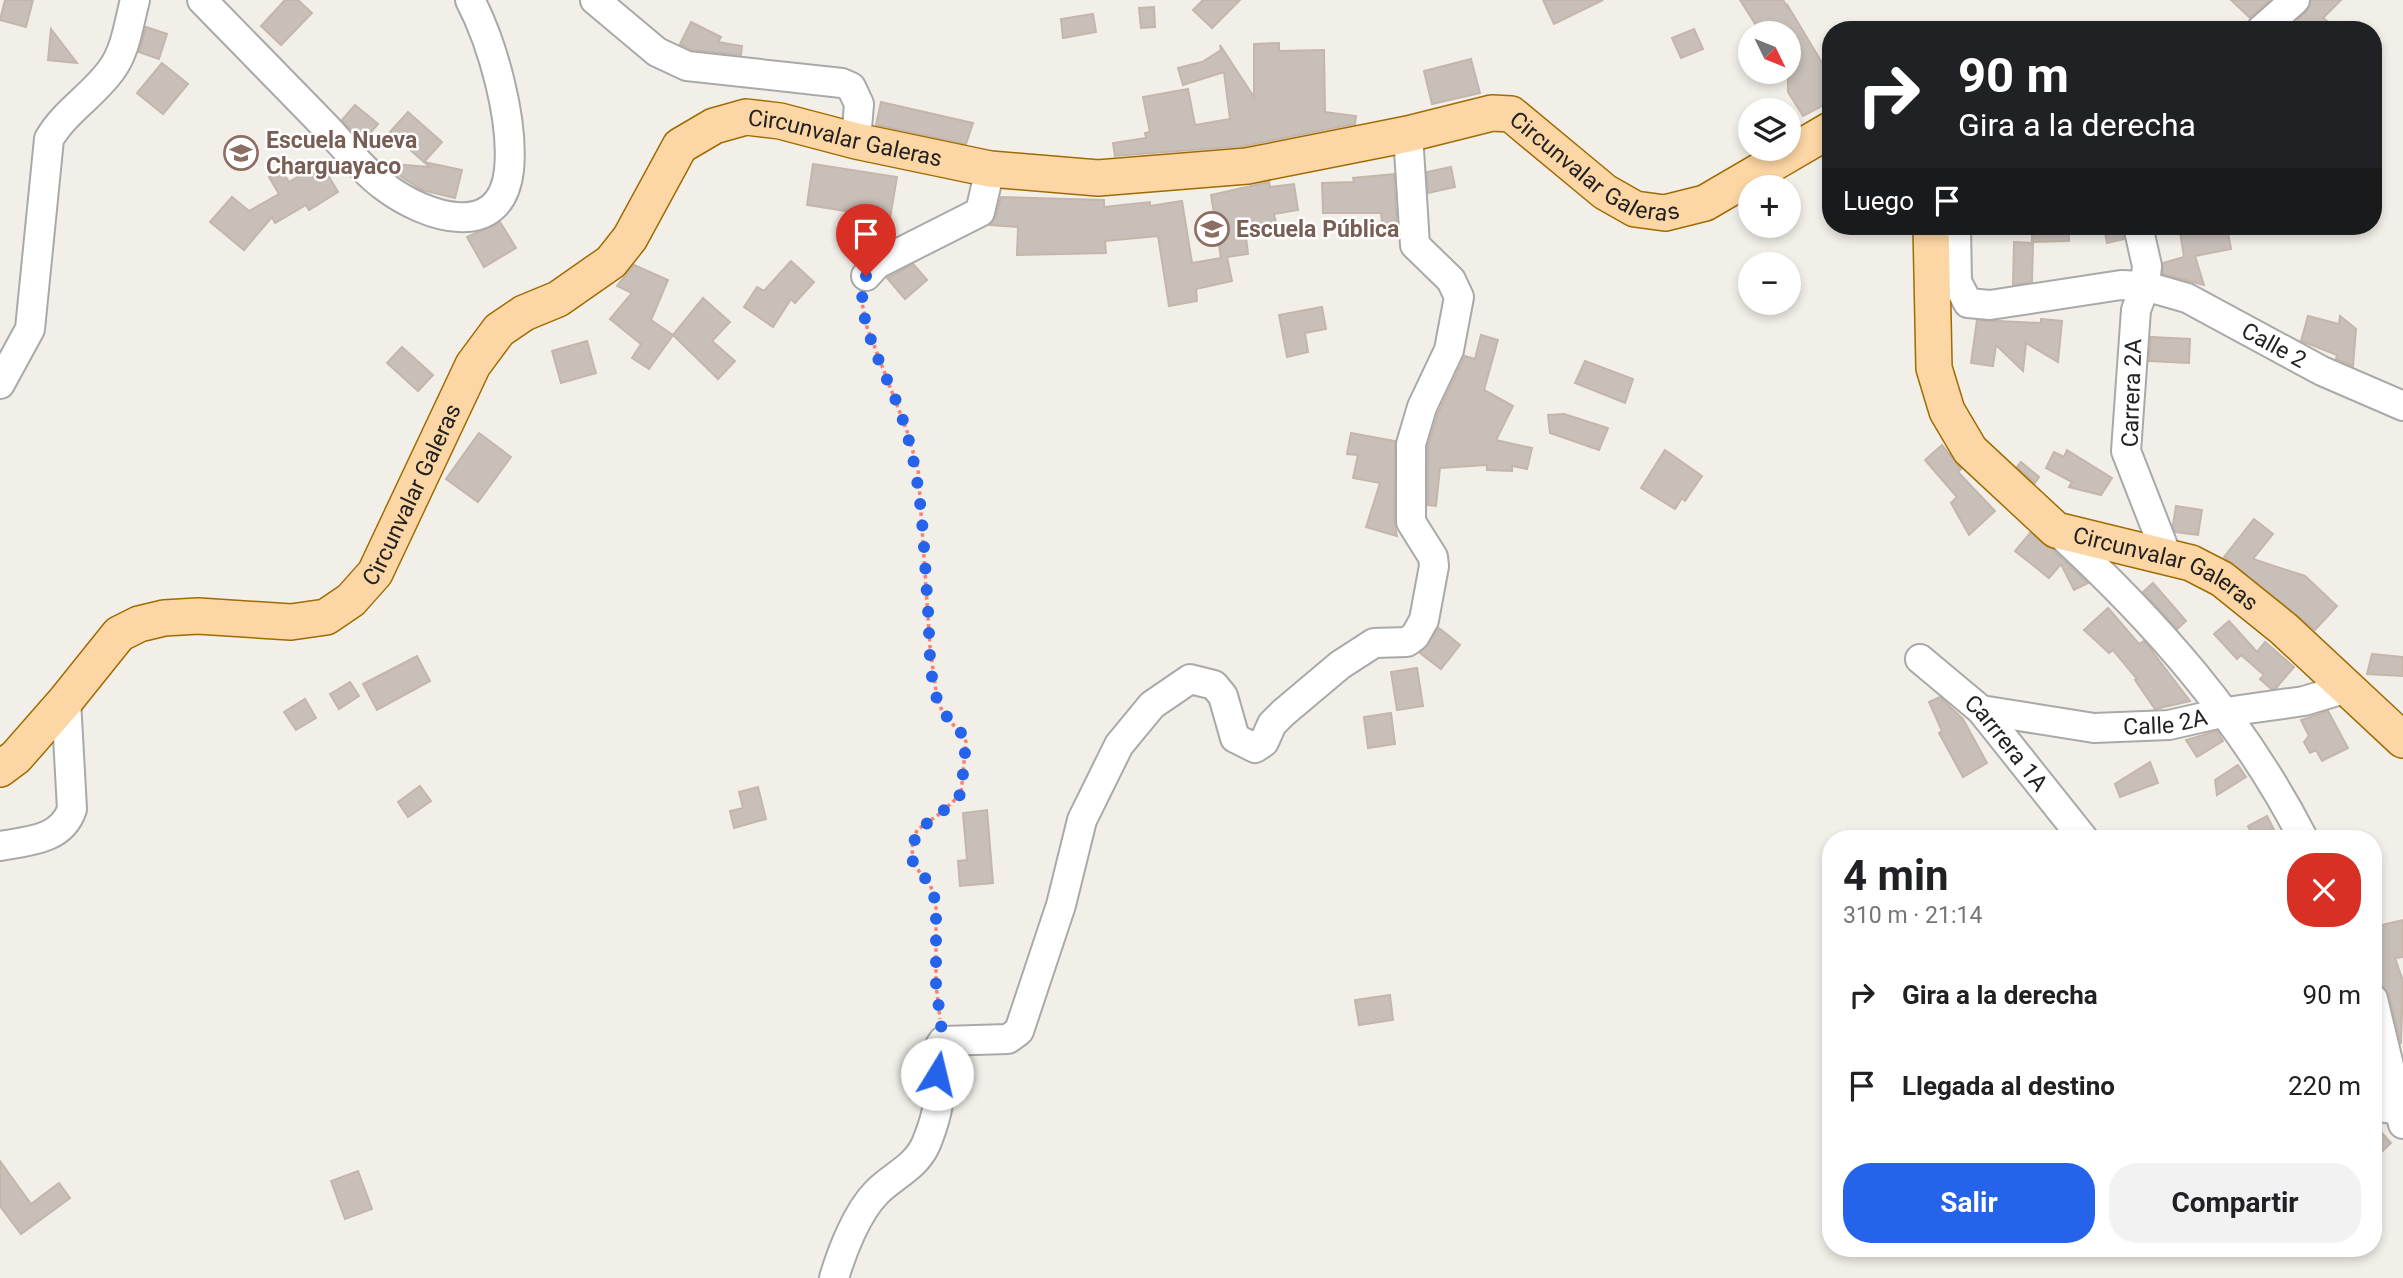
<!DOCTYPE html>
<html lang="es">
<meta charset="utf-8">
<style>
:root{--surface:#fff;--page:#f2f2f2;--text:#202124;--muted:#757577;--accent:#2563eb}
body{margin:0;font-family:Roboto,sans-serif;background:var(--page);color:var(--text);height:100vh;display:flex;flex-direction:column;font-size:26px;white-space:nowrap}
*{box-sizing:border-box;margin:0}
p{font-size:23px;color:var(--muted)}
.icon{flex:none;width:38px;height:38px;fill:none;stroke:currentColor;stroke-width:2;stroke-linecap:round;stroke-linejoin:round}
.map{position:relative;flex:1;overflow:hidden}
.side{position:absolute;left:1822px;top:830px;width:560px;height:427px;display:flex;flex-direction:column;background:var(--surface);border-radius:28px;box-shadow:0 4px 10px #0003}
.side>*{flex:none}
.top-card{position:absolute;left:1822px;top:21px;width:560px;height:214px;border-radius:28px;box-shadow:0 4px 10px #0003;background:#202124;color:#fff;overflow:hidden}
.needle{width:46px;rotate:133deg}
.controls{position:absolute;left:1738px;top:21px;display:grid;gap:14px}
.controls a{display:grid;place-items:center;width:63px;height:63px;border-radius:50%;background:var(--surface);box-shadow:0 4px 10px #0003;font-size:35px}
.pin{position:absolute;display:grid;place-items:center;width:60px;height:60px;color:#fff;margin:-72px -30px;border-radius:50% 50% 50% 0;rotate:-45deg;box-shadow:0 0 7px #0007}
.pin .icon{rotate:45deg}
.me{position:absolute;width:77px;margin:-38px;rotate:9deg;stroke-linejoin:round;filter:drop-shadow(0 0 5px #0008)}
.turn{display:flex;align-items:center;gap:24px;height:147px;padding:0 21px;font-size:32px}
.turn .icon{width:91px;height:91px;stroke-width:2.5}
.turn b{display:block;font-size:49px;line-height:60px}
.then{display:flex;align-items:center;height:66px;padding:0 21px;background:#0003;gap:14px;font-size:26px}
.round{display:grid;place-items:center;flex:none;width:74px;height:74px;border-radius:28px;background:var(--page)}
.headline{display:flex;align-items:center;justify-content:space-between;height:119px;padding:0 21px}
h1{font-size:42px;font-weight:700;line-height:52px}
.cta{display:flex;gap:14px;margin-top:auto;padding:14px 21px}
.cta a{flex:1;height:80px;border-radius:28px;background:var(--accent);color:#fff;font-size:28px;font-weight:700;line-height:80px;text-align:center}
.cta a+a{background:var(--page);color:var(--text)}
ul{padding:0;list-style:none}
li{display:flex;align-items:center;gap:21px;height:91px;padding:0 21px}
li div{flex:1}
li b{display:block;font-size:26px}
li em{font-style:normal}
.map>svg:first-child{display:block}
.building{fill:#c7bfb8;stroke:#c4b6ab;stroke-width:2}
.lines{fill:none;stroke-linecap:round;stroke-linejoin:round}
.minor-casing{stroke:#a9a9a9;stroke-width:32}
.major-casing{stroke:#a06b00;stroke-width:38}
.path{stroke:#fa8072;stroke-width:3.5;stroke-dasharray:3.5 3.5;stroke-linecap:butt}
.minor{stroke:#fff;stroke-width:28}
.major{stroke:#fcd6a4;stroke-width:35}
.route{stroke:#2563eb;stroke-width:12;stroke-dasharray:0 21.6}
.labels{text-anchor:middle;dominant-baseline:central;stroke-width:5;stroke-linejoin:round;paint-order:stroke}
.education-label{font-size:23px;font-weight:bold;fill:#785e54;stroke:#fff;text-anchor:start}
.street-label{font-size:23px;fill:#222;stroke:#fff}
</style>
<div class="map">
<svg width="2403" height="1278" viewBox="0 0 2403 1278">
<rect width="100%" height="100%" fill="#f2efe9"/>
<g class="building">
<polygon points="5,0 33,0 26,27 0,20"/>
<polygon points="285,0 298,0 312,13 281,45 261,26"/>
<polygon points="1203,0 1240,0 1212,28 1193,10"/>
<polygon points="1543,0 1603,0 1554,24"/>
<polygon points="1740,0 1783,0 1788,8 1788,6 1830,76 1830,102 1803,116 1788,92 1788,33 1761,33"/>
<polygon points="2231,0 2270,0 2250,18"/>
<polygon points="2311,0 2341,0 2323,18 2327,21 2319,30 2298,30 2294,23 2306,12"/>
<polygon points="1154,7 1155,27 1141,28 1139,8"/>
<polygon points="1093,14 1096,32 1063,38 1061,19"/>
<polygon points="691,22 721,37 718,42 742,46 741,55 692,50 680,44"/>
<polygon points="146,27 167,34 159,59 139,52"/>
<polygon points="51,29 77,63 48,60"/>
<polygon points="1694,29 1703,49 1681,58 1672,38"/>
<polygon points="1279,43 1279,51 1324,50 1325,112 1356,116 1355,124 1244,146 1115,156 1113,143 1146,138 1145,133 1150,132 1143,97 1188,89 1195,125 1230,119 1224,72 1183,85 1178,68 1202,62 1221,50 1220,45 1254,97 1254,44"/>
<polygon points="1471,59 1480,93 1432,104 1424,71"/>
<polygon points="162,63 188,84 163,114 137,93"/>
<polygon points="881,102 973,123 966,144 876,125"/>
<polygon points="355,105 378,124 362,143 342,120"/>
<polygon points="408,112 442,142 424,162 390,132"/>
<polygon points="424,162 462,170 455,198 422,190 392,171 393,164 430,167"/>
<polygon points="321,163 338,192 309,210 306,205 275,223 272,217 244,250 210,222 232,197 249,211 279,194 269,177 281,170 289,182"/>
<polygon points="813,164 897,177 890,218 807,205"/>
<polygon points="1451,167 1455,187 1428,193 1427,172"/>
<polygon points="1394,174 1397,231 1383,233 1381,213 1323,213 1322,183 1354,182 1353,178"/>
<polygon points="1269,182 1270,187 1294,184 1298,210 1274,214 1276,223 1245,228 1248,254 1227,257 1232,281 1196,289 1197,301 1169,306 1158,236 1105,241 1106,253 1017,255 1018,227 990,225 996,216 1001,197 1104,200 1104,207 1150,202 1150,206 1182,201 1192,263 1221,258 1211,195"/>
<polygon points="500,222 516,248 484,267 467,237"/>
<polygon points="2032,226 2069,226 2069,241 2032,242"/>
<polygon points="2122,226 2124,239 2107,243 2104,228"/>
<polygon points="2179,226 2227,226 2231,249 2195,256 2204,285 2163,274 2163,263 2184,257"/>
<polygon points="2014,242 2033,243 2032,282 2013,285"/>
<polygon points="791,261 814,282 795,303 791,299 773,327 744,307 757,287 764,291"/>
<polygon points="913,264 927,280 905,299 887,278"/>
<polygon points="634,265 668,280 651,320 673,335 649,369 632,358 641,344 610,319 632,293 617,286"/>
<polygon points="703,298 730,322 712,341 735,361 718,379 673,335"/>
<polygon points="1322,307 1326,329 1305,333 1308,352 1287,357 1279,315"/>
<polygon points="2308,316 2339,324 2340,316 2356,329 2353,366 2336,359 2337,355 2301,341"/>
<polygon points="2041,319 2062,321 2058,362 2026,343 2023,371 1996,345 1993,366 1971,363 1977,320 2041,323"/>
<polygon points="1481,335 1498,340 1484,390 1513,406 1496,440 1532,448 1527,469 1512,466 1512,471 1487,470 1487,465 1440,468 1436,506 1428,505 1428,446 1438,413 1465,356 1475,359"/>
<polygon points="2151,337 2190,339 2189,363 2149,361"/>
<polygon points="587,341 596,373 561,383 552,351"/>
<polygon points="402,347 433,375 418,391 387,363"/>
<polygon points="1585,361 1633,379 1625,403 1575,383"/>
<polygon points="1564,414 1608,428 1599,450 1550,433 1548,415"/>
<polygon points="479,433 511,457 478,502 446,479"/>
<polygon points="1351,433 1395,441 1394,522 1397,536 1366,527 1380,483 1353,478 1358,455 1347,454"/>
<polygon points="1942,445 1961,469 1958,472 1995,511 1969,535 1951,503 1957,497 1925,460"/>
<polygon points="1665,450 1702,476 1685,501 1682,498 1675,509 1641,488"/>
<polygon points="2067,450 2112,478 2101,495 2069,487 2072,482 2046,468 2054,452 2064,457"/>
<polygon points="2021,462 2039,477 2035,483 2017,467"/>
<polygon points="2176,506 2202,510 2198,535 2175,532 2173,525"/>
<polygon points="2254,519 2273,534 2253,559 2305,576 2337,606 2315,630 2224,557"/>
<polygon points="2030,533 2053,550 2088,583 2074,590 2061,564 2049,578 2015,551"/>
<polygon points="2153,583 2186,621 2177,629 2143,592"/>
<polygon points="2108,608 2139,644 2144,641 2149,647 2190,701 2155,709 2135,680 2137,679 2113,650 2109,653 2084,630"/>
<polygon points="2229,621 2257,652 2265,642 2294,667 2276,688 2271,689 2260,679 2264,675 2241,655 2237,659 2214,634"/>
<polygon points="1439,628 1460,645 1441,669 1420,653"/>
<polygon points="2372,654 2403,657 2403,676 2367,674"/>
<polygon points="417,656 430,681 377,710 363,684"/>
<polygon points="1417,668 1423,706 1397,710 1391,672"/>
<polygon points="350,682 359,696 339,709 330,694"/>
<polygon points="1940,697 1963,719 1987,763 1963,777 1939,733 1942,731 1929,702"/>
<polygon points="305,699 316,718 296,730 284,712"/>
<polygon points="2328,711 2348,748 2322,761 2316,750 2310,753 2304,742 2309,736 2301,720"/>
<polygon points="1391,713 1395,744 1368,748 1364,717"/>
<polygon points="2217,731 2223,741 2197,757 2186,740"/>
<polygon points="2150,762 2158,783 2120,797 2115,784"/>
<polygon points="2238,765 2246,777 2217,795 2215,780"/>
<polygon points="420,786 431,801 408,817 398,802"/>
<polygon points="758,787 766,819 734,828 730,811 743,808 739,792"/>
<polygon points="987,810 993,883 960,886 958,861 967,860 963,813"/>
<polygon points="2267,816 2278,838 2253,838 2248,826"/>
<polygon points="2403,920 2403,957 2395,958 2403,981 2401,1044 2389,995 2381,985 2373,962 2373,927"/>
<polygon points="1390,995 1393,1020 1359,1025 1355,1000"/>
<polygon points="2373,1123 2391,1143 2373,1160"/>
<polygon points="0,1161 31,1204 59,1183 70,1198 21,1234 0,1206"/>
<polygon points="358,1171 372,1209 345,1219 331,1181"/>
</g>
<g class="lines">
<g class="minor-casing">
<g id="minor">
<path d="M202,0c41,42 82,84 123,126 19,20 38,45 60,61 40,30 116,56 124,-17 5,-50 -16,-126 -39,-170"/>
<polyline points="595,0 657,52 687,66 842,83 851,87 859,104 856,141"/>
<polyline points="2261,30 2295,0"/>
<path id="s1" d="M1956,226l1,56 11,21 22,2 131,-20 24,1 42,12 135,73 81,35"/>
<polyline points="2138,226 2147,266 2145,286 2136,310 2126,451 2167,556"/>
<polyline points="866,276 877,264 980,212 990,169"/>
<path d="M0,384l30,-55 19,-190c16,-28 45,-44 63,-70 14,-19 17,-47 23,-69"/>
<path d="M2056,530c99,91 186,189 247,308"/>
<path id="s2" d="M1920,659l61,51 102,128"/>
<path id="s3" d="M1981,710l113,18 75,-3 57,-13 78,-11 43,-13"/>
<path d="M0,846c28,-5 62,-6 72,-37l-6,-109"/>
<polyline points="2373,999 2403,1124"/>
<polyline points="2373,1106 2398,1110"/>
<path d="M834,1278c8,-27 23,-66 43,-86 17,-17 39,-25 49,-48 7,-17 14,-39 13,-57 0,-18 -8,-30 4,-46l65,-2 11,-8 42,-126 21,-85 37,-75 33,-40 38,-26 24,6 9,11 12,42 20,10 9,-6 8,-18 11,-11 57,-48 34,-22 33,-1 8,-6 9,-16 10,-54 -1,-9 -22,-35v-78l11,-37 27,-57 10,-53 -8,-17 -36,-35 -7,-111"/>
</g>
</g>
<g class="major-casing">
<g id="major">
<path id="s4" d="M1931,226l3,142 13,43 23,39 86,80 135,33 31,16 62,50 119,111"/>
<path id="s5" d="M0,769l16,-12 50,-57 53,-66 20,-10 25,-6 34,-2 93,6 35,-5 25,-17 24,-27 98,-208 26,-35 25,-17 34,-14 53,-37 19,-24 50,-92 34,-20 32,-9 34,4 76,20 134,28 108,9 149,-12 161,-32 84,-21 19,1 94,78 30,17 30,4 40,-10 125,-73"/>
</g>
</g>
<polyline class="path" points="861,298 867,327 907,431 918,469 930,647 937,698 944,716 964,735 966,742 961,794 942,812 917,830 912,847 913,864 930,884 936,903 936,984 940,1019"/>
<use href="#minor" class="minor"/>
<use href="#major" class="major"/>
</g>
<g class="lines">
<path class="route" d="M866,276c-15,36 19,95 32,130 25,67 25,134 30,204 2,29 0,61 9,89 7,21 23,27 29,43l-5,52 -19,18 -24,18 -6,18 1,16 17,20 6,19v81l7,57 -7,8 1,25"/>
</g>
<defs>
<g id="school-ring" transform="scale(1.75)"><circle r="9.5" fill="#fff" stroke="#8d6e63" stroke-width="1.5"/><path d="M0-5L7-2L0 1L-7-2ZM-4 1L0 2.5L4 1V4Q0 6-4 4Z" fill="#8d6e63"/></g>
</defs>
<g fill-rule="evenodd">
<use href="#school-ring" x="241" y="153"/>
<use href="#school-ring" x="1212" y="229"/>
</g>
<g class="labels">
<g class="education-label">
<text x="266" y="140">Escuela Nueva<tspan x="266" dy="26">Charguayaco</tspan></text>
<text x="1236" y="229">Escuela Pública</text>
</g>
<g class="street-label">
<text stroke="none"><textPath href="#s5" startOffset="1172">Circunvalar Galeras</textPath></text>
<text stroke="none"><textPath href="#s5" startOffset="1950">Circunvalar Galeras</textPath></text>
<text stroke="none"><textPath href="#s1" startOffset="401">Calle 2</textPath></text>
<text transform="translate(2132 393) rotate(-88)">Carrera 2A</text>
<text stroke="none"><textPath href="#s5" startOffset="544">Circunvalar Galeras</textPath></text>
<text stroke="none"><textPath href="#s4" startOffset="467">Circunvalar Galeras</textPath></text>
<text stroke="none"><textPath href="#s3" startOffset="186">Calle 2A</textPath></text>
<text stroke="none"><textPath href="#s2" startOffset="121">Carrrera 1A</textPath></text>
</g>
</g>
</svg>
<div class="controls">
<a><svg class="needle" viewBox="-14 -14 28 28"><path d="M0-13l5 13h-10z" fill="#e53935"/><path d="M0 13l5-13h-10z" fill="#757577"/></svg></a>
<a><svg class="icon" aria-label="layers" viewBox="0 0 24 24"><path d="M12 4l9 5-9 5-9-5zM3 14l9 5 9-5"/></svg></a>
<a>+</a>
<a>−</a>
</div>
<div class="pin" style="left:866px;top:276px;background:#d93025"><svg class="icon" aria-label="arrive" viewBox="0 0 24 24"><path d="M6 21V4h12l-3 4 3 4H6"/></svg></div>
<svg class="me" style="left:937px;top:1074px" viewBox="-20 -20 40 40"><circle r="19" fill="#fff"/><path d="M0-13L10 11 0 6-10 11z" fill="#2563eb"/></svg>
<div class="top-card">
<div class="turn"><svg class="icon" aria-label="right" viewBox="0 0 24 24"><path d="M7 20v-9h11M14 6l5 5-5 5"/></svg><div><b>90 m</b>Gira a la derecha</div></div>
<div class="then">Luego<svg class="icon" aria-label="arrive" viewBox="0 0 24 24"><path d="M6 21V4h12l-3 4 3 4H6"/></svg></div>
</div>
<section class="side">
<div class="headline"><div><h1>4 min</h1><p>310 m · 21:14</p></div><a class="round" style="background:#d93025;color:#fff"><svg class="icon" aria-label="close" viewBox="0 0 24 24"><path d="M6 6l12 12M18 6L6 18"/></svg></a></div>
<ul>
<li><svg class="icon" aria-label="right" viewBox="0 0 24 24"><path d="M7 20v-9h11M14 6l5 5-5 5"/></svg><div><b>Gira a la derecha</b></div><em>90 m</em></li>
<li><svg class="icon" aria-label="arrive" viewBox="0 0 24 24"><path d="M6 21V4h12l-3 4 3 4H6"/></svg><div><b>Llegada al destino</b></div><em>220 m</em></li>
</ul>
<div class="cta"><a>Salir</a><a>Compartir</a></div>
</section>
</div>
